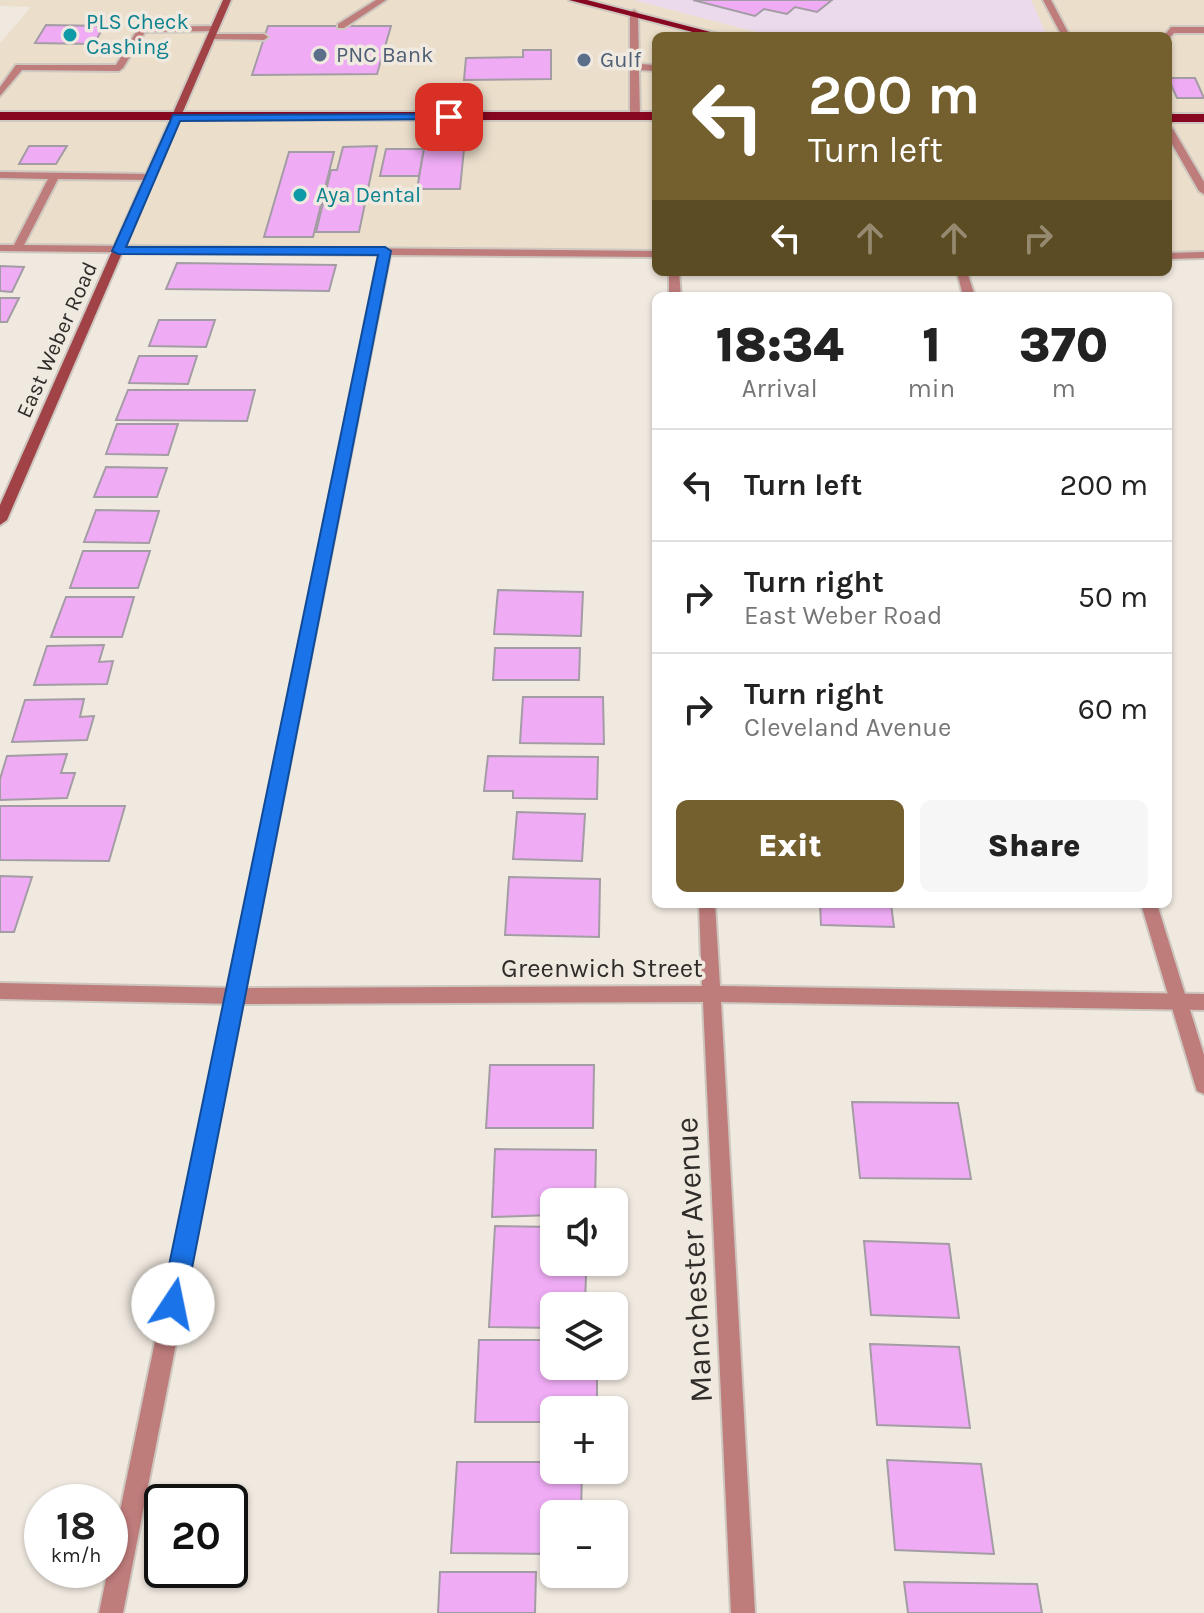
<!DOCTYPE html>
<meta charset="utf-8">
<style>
:root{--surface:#fff;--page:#f6f6f6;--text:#222;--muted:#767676;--line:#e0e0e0;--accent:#745f2e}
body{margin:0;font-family:Karla,sans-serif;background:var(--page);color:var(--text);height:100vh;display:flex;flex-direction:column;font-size:30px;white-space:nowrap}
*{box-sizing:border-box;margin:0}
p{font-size:26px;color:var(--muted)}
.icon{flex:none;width:44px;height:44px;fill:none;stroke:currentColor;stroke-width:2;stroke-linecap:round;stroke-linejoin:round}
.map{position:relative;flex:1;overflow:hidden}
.sheet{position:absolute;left:652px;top:292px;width:520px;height:616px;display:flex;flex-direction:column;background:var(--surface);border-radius:12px;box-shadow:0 2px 6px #0004}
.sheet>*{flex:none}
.guide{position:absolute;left:652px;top:32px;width:520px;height:244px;border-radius:12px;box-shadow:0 2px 6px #0004;background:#745f2e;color:#fff;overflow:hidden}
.controls{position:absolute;left:540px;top:1188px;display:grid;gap:16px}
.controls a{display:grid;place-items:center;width:88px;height:88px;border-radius:12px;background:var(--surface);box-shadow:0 2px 6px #0004;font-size:40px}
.speed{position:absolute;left:24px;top:1484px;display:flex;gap:16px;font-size:40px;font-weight:700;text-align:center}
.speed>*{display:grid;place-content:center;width:104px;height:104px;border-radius:50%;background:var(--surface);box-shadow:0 2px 6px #0004;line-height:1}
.speed small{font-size:20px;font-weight:400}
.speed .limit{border:4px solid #111;border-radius:12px;background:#fff;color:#111}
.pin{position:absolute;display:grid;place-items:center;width:68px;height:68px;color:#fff;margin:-34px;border-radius:16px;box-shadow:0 4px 12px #0006}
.me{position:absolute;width:88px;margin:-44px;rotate:11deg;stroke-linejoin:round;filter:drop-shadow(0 0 6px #0008)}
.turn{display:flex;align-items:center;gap:28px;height:168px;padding:0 24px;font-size:36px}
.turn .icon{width:104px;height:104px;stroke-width:2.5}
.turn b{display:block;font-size:56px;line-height:68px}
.lanes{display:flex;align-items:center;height:76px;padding:0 24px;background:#0003;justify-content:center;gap:40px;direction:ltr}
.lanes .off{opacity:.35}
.eta{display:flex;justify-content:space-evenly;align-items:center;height:136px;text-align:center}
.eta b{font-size:48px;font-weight:800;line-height:56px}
.primary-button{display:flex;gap:16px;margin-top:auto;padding:16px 24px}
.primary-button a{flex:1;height:92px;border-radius:12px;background:var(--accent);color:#fff;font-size:32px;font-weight:800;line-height:92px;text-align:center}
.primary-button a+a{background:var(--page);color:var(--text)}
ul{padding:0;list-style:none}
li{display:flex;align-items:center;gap:24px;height:112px;padding:0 24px;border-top:2px solid var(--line)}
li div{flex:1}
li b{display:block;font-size:30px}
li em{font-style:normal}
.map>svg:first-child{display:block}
.commercial{fill:#ebdecb}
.education{fill:#ebdaec}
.building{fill:#efacf5;stroke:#a49ca4;stroke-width:2}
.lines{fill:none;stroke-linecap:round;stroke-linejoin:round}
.lane-casing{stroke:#cdc7bf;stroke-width:4}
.street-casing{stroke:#cdc7bf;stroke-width:4}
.secondary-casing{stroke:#cdc7bf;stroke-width:4}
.primary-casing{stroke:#cdc7bf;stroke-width:4}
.lane{fill:#be7c7b;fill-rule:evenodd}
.street{fill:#be7c7b;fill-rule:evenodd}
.secondary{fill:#a14346;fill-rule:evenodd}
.primary{fill:#890821;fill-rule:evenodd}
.route{fill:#1a73e8;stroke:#114b97;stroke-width:2}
.culture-dot{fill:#0f9aa8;stroke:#f0e9e0;stroke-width:3}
.service-dot{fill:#5c6f8a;stroke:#f0e9e0;stroke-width:3}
.labels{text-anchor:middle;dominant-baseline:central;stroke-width:7;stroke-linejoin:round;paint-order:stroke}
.far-culture-label{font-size:22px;fill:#0d838f;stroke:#f0e9e0;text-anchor:start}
.far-service-label{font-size:22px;fill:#4e5e75;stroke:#f0e9e0;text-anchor:start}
.far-street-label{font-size:22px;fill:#2f2c29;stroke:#f0e9e0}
.street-label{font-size:26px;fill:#2f2c29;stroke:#f0e9e0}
.near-street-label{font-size:32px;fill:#2f2c29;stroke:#f0e9e0}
</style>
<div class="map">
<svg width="1204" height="1613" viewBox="0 0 1204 1613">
<rect width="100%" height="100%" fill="#f0e9e0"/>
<g class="commercial">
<polygon points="0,0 634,0 772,36 656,36 656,255 0,252 0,43 31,7 0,6"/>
<polygon points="1031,0 1204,0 1204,257 1168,257 1168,36 1047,36"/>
</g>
<polygon class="education" points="634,0 1031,0 1047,36 772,36"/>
<g class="building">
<polygon points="693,0 832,0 817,12 795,7 787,14 764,9 755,16"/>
<polygon points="46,25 104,26 94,44 35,43"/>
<polygon points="268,26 391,26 377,74 252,75"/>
<polygon points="523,50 551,50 551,79 464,80 466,58 523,57"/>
<polygon points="1168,78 1195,78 1204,98 1177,98"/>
<polygon points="29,146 67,146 56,164 19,164"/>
<polygon points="377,146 359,232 316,232 331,170 337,170 343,147"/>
<polygon points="386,149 424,149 419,176 380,176"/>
<polygon points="424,149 464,149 460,189 417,189"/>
<polygon points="289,152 334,152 313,237 264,237"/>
<polygon points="177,263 336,265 329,291 166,289"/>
<polygon points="0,266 24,267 12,292 0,291"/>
<polygon points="0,298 19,298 7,322 0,322"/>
<polygon points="159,320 215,320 206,347 149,346"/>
<polygon points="139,356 197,356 188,384 129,383"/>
<polygon points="128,390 255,390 247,421 116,420"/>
<polygon points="117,424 178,424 168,455 106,454"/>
<polygon points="106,467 167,468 157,497 94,497"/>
<polygon points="96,510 159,511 149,543 84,542"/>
<polygon points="83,551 150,551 138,588 70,588"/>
<polygon points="498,590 583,592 581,636 494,634"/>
<polygon points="66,597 134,597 122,637 51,637"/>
<polygon points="104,645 99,662 113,661 107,684 34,685 47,646"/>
<polygon points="495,648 580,648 579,680 493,680"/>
<polygon points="523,697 603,697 604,744 520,743"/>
<polygon points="84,699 80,717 94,716 87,740 12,742 25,700"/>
<polygon points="67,754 61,773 75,773 67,798 0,800 0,779 7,756"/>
<polygon points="488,756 598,757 597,799 513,798 513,791 484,791"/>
<polygon points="0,806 125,806 109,861 0,860"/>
<polygon points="517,812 585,814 582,861 513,859"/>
<polygon points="0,876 32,877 14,932 0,932"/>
<polygon points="509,877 600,879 599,937 505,935"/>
<polygon points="820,904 891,904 894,927 821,925"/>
<polygon points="490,1065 594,1065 593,1128 486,1128"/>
<polygon points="852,1102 958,1103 971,1179 860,1178"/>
<polygon points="495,1149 596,1150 595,1202 554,1202 554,1215 492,1217"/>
<polygon points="495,1226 554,1227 554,1262 563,1262 562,1274 586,1274 585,1306 554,1306 554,1328 489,1327"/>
<polygon points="864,1241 949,1244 959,1318 871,1315"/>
<polygon points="479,1340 554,1340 554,1366 597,1366 597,1410 554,1410 554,1422 475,1422"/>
<polygon points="870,1344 959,1347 970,1428 877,1425"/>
<polygon points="887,1460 981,1464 994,1554 895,1550"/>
<polygon points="457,1462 554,1462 554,1470 582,1470 581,1514 554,1514 554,1554 451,1553"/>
<polygon points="440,1572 536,1572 535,1613 438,1613"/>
<polygon points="904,1582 1037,1584 1042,1613 908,1613"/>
</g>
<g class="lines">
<g class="lane-casing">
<g id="lane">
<polygon points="376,0 386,0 344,28 338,28 338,24"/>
<polygon points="634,10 638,13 639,64 656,65 656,71 639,70 640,117 635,120 630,117 630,13"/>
<polygon points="215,26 218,27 218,31 145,32 123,68 119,71 22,70 0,96 0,87 16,65 116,65 139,27"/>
<polygon points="1204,27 1204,33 1174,33 1168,39 1168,36 1164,36 1171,27"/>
<polygon points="211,34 264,34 268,37 264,40 208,39 208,35"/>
<polygon points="0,172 150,174 155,177 150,180 58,179 24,245 656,251 656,257 390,255 123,1613 99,1613 379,255 0,251 0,245 14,245 48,179 0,178"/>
<polygon points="1204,252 1204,258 1168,259 1168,253"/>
<polygon points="957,272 967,272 975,296 963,296"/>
<polygon points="1141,904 1157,904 1204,1055 1204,1094 1197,1091 1195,1085"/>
</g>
</g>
<g class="street-casing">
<g id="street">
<polygon points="1043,0 1051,0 1070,36 1062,36"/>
<polygon points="1168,126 1173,129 1204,182 1204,194 1199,191 1168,137"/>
<polygon points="669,272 679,272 681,296 669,296"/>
<polygon points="699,904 715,904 720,986 1204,994 1204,1010 721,1002 755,1613 731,1613 703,1002 235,1004 0,999 0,983 235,988 702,986"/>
</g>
</g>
<g class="secondary-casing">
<polygon id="secondary" points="223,0 231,0 7,520 0,525 0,505"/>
</g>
<g class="primary-casing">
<g id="primary">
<polygon points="569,0 587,0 726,36 708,36"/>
<rect x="0" y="112" width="656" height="8"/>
<rect x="1168" y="114" width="36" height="8"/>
</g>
</g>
<use href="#lane" class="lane"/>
<use href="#street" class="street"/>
<use href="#secondary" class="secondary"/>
<use href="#primary" class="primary"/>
</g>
<polygon class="route" points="449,114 453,115 453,119 180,121 126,247 385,247 391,251 185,1304 182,1313 173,1316 165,1313 161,1304 378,255 118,254 112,251 173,115"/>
<g class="culture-dot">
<circle cx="70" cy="35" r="8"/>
<circle cx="300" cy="195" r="8"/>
</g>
<g class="service-dot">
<circle cx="320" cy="55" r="8"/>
<circle cx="584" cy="60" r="8"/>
</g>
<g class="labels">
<g class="far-culture-label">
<text x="86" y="22">PLS Check<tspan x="86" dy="25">Cashing</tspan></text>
<text x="316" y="195">Aya Dental</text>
</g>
<g class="far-service-label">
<text x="336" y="55">PNC Bank</text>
<text x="600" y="60">Gulf</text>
</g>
<g class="far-street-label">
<text transform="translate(57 340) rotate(-66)">East Weber Road</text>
</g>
<g class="street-label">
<text x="602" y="968">Greenwich Street</text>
</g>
<g class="near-street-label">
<text transform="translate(694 1260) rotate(-93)">Manchester Avenue</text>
</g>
</g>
</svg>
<div class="controls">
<a><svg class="icon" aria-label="sound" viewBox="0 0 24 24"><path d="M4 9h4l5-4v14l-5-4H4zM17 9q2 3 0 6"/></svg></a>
<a><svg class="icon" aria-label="layers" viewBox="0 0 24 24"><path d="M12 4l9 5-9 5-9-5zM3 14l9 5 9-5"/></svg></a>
<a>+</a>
<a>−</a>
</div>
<div class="speed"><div>18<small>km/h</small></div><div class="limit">20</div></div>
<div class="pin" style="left:449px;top:117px;background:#d93025"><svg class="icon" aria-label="arrive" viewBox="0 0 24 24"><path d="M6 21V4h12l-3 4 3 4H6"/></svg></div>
<svg class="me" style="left:173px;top:1304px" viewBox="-20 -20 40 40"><circle r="19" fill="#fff"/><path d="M0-13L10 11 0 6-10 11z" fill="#1a73e8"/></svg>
<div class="guide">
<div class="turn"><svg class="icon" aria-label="left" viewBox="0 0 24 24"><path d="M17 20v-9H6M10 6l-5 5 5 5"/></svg><div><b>200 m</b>Turn left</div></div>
<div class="lanes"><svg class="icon" aria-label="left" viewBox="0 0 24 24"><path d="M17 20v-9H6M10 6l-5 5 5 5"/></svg><svg class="icon off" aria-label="ahead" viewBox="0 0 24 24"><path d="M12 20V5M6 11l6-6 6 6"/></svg><svg class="icon off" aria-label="ahead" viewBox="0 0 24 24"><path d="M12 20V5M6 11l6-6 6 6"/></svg><svg class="icon off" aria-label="right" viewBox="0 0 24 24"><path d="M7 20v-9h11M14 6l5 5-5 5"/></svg></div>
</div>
<section class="sheet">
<div class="eta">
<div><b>18:34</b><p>Arrival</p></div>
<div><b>1</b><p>min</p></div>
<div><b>370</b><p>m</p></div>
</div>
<ul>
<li><svg class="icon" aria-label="left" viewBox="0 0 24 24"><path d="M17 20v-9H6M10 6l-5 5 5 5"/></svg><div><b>Turn left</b></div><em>200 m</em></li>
<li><svg class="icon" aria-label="right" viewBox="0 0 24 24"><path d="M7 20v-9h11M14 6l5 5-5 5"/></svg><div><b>Turn right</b><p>East Weber Road</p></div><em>50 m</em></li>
<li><svg class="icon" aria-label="right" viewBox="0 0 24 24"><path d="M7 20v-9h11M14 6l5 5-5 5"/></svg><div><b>Turn right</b><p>Cleveland Avenue</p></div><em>60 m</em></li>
</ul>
<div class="primary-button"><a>Exit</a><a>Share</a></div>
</section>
</div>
